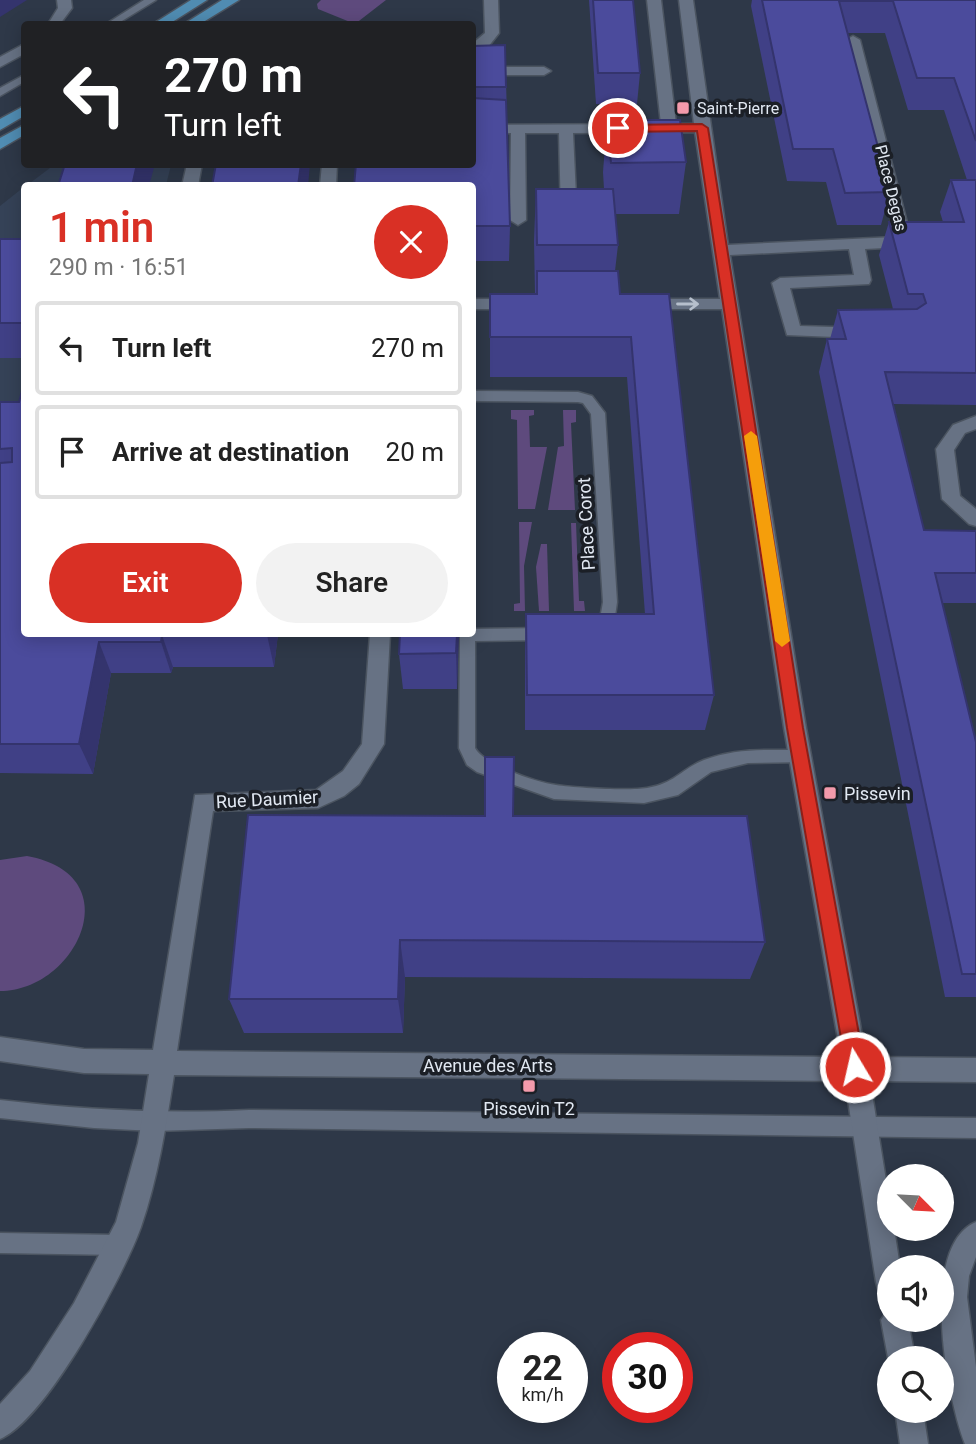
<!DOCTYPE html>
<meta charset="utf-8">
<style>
:root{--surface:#fff;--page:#f2f2f2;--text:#222;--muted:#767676;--line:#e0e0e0;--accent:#d93025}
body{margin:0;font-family:Roboto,sans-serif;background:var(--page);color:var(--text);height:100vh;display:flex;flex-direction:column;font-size:26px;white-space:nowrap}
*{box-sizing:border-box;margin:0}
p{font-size:23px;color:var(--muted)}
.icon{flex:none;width:38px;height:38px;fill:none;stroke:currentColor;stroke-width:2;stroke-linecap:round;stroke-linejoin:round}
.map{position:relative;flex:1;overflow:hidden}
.details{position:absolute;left:21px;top:182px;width:455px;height:455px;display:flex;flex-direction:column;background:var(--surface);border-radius:7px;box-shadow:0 4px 18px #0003}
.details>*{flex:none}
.hud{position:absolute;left:21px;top:21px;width:455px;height:147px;border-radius:7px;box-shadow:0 4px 18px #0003;background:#202124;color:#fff;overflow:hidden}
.needle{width:46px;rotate:114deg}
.buttons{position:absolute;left:877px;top:1164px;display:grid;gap:14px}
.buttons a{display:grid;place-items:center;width:77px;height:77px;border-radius:50%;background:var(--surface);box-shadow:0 4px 18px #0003;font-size:35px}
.speed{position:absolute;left:497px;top:1332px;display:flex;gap:14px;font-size:35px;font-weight:700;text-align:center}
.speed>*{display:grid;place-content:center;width:91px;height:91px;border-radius:50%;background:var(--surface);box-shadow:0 4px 18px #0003;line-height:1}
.speed small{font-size:18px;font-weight:400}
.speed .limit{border:10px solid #d22;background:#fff;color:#111}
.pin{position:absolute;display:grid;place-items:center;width:60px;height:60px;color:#fff;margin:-30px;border:4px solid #fff;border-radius:50%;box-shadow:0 2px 7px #0007}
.me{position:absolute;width:77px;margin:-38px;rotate:351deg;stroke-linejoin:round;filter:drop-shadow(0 0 5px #0008)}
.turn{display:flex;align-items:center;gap:24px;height:147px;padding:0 28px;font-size:32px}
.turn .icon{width:91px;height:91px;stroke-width:2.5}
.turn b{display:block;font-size:49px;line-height:60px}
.round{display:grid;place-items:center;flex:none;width:74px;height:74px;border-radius:37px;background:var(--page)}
.head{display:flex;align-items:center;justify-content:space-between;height:119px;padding:0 28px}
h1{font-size:42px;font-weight:600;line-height:52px;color:var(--accent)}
.primary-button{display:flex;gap:14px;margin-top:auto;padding:14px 28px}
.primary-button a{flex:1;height:80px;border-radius:42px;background:var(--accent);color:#fff;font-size:28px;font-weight:600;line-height:80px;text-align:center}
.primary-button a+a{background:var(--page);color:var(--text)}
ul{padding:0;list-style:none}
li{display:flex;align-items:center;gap:21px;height:94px;margin:0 14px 10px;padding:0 14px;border:4px solid var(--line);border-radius:7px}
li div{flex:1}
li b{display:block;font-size:26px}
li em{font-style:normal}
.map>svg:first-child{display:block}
.built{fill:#354257}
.green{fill:#5e4a7d}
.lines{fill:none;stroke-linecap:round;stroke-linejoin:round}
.lane-casing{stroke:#4b5460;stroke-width:3}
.street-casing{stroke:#4b5460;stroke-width:3}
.primary-casing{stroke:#4b5460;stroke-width:3}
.lane{fill:#677284;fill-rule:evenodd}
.street{fill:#677284;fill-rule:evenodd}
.primary{fill:#508cb2;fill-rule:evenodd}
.wall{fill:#404086}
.shaded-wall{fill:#34346d}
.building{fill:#4b4b9c;stroke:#34346d;stroke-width:2}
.oneway{stroke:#b6bfcc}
.route{fill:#d93025;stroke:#8d1f18;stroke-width:2}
.slow{fill:#f59e0b}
.poi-dot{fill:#f39aab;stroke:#1b1f26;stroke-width:2.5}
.labels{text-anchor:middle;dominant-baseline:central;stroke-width:7;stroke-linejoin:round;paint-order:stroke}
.far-poi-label{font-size:16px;fill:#e1e8f2;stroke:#1b1f26;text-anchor:start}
.far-street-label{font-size:16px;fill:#e1e8f2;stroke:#1b1f26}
.street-label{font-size:18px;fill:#e1e8f2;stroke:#1b1f26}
.poi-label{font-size:18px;fill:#e1e8f2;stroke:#1b1f26;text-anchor:start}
</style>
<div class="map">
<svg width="976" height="1444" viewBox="0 0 976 1444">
<rect width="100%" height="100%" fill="#2e3848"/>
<g class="built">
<polygon points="54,165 171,165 166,185 26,186"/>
<polygon points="24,187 24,465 0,466 0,206"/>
</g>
<g class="green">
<polygon points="321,0 386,0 355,24 318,9 317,4"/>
<polygon points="511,410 534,410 534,415 529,416 530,447 547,447 535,509 518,509 517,420 511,419"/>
<polygon points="563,410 576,410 576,422 571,423 575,510 548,510 558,447 564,446"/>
<polygon points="519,522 532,522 524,566 525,611 514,611 514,604 520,603"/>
<polygon points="571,523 576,523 579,601 584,601 585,611 574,611"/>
<polygon points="541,544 547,544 549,611 539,611 536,567"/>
<path d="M27,856c105,19 49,135 -27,135v-131z"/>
</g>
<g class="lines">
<g class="lane-casing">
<g id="lane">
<polygon points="144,0 156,0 117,24 106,24"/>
<polygon points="24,75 24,82 0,96 0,88"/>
<path d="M472,391l106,1 14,4 13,17 12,189c-2,15 -3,29 -19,35l-8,-6 10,-12 3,-17 -12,-188 -8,-11 -5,-1 -106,-1z"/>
<path d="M545,628l8,6 -8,6 -70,1v107c8,16 62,35 81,37 20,3 73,6 91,3 29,-5 34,-19 57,-28 32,-12 63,-10 96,-10l6,2 2,5 -2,5 -58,1 -37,9 -33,23 -34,8 -90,-4 -77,-27 -10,-7 -8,-17 1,-114h12v-5z"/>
<path d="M0,1100c83,10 165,14 249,10l727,8v20l-727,-10 -94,3 -61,-3 -94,-10z"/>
<polygon points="0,1233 118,1235 125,1238 128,1245 125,1252 118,1255 0,1253"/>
</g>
</g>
<g class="street-casing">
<g id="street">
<polygon points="57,0 71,0 72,8 60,24 48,24 58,8"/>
<polygon points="484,0 498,0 499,33 488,47 472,54 472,44 485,33"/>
<path d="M647,0h14l15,124h18l-15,-124h14l35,245 167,-8 -49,-197 7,-4 7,4 52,202 -8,5 -39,2 6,31 -2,4 -79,4 10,38 65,2 2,4 -8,6 -72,-3 -15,-52 8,-5 74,-3 -5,-26 -119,6 76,473 60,329 110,1v24l-106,-1 19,118v29h5l6,39h-11v28l-10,-3 -3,-10 -31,-201 -671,-6c-8,51 -16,103 -33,152 -17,48 -95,193 -141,212v-35l30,-33 44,-68 42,-81 22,-79 11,-69 -65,-1 -84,-12v-24l84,12 69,1 42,-255 121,-5 27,-19 19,-27 8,-110h20l-6,110 -25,40 -15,12 -26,12 -105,3 -36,240 664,6 -57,-329 -62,-419h-79l-8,-5 8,-5h77l-25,-167 -122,1 4,84 -8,5 -8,-5 -2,-84h-34l1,87 -8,5 -8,-5 1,-87h-39v-8l189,-1z"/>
<polygon points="24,44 24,54 0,67 0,57"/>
<polygon points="472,67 544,67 551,71 544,75 472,75"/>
<polygon points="187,164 202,164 198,186 182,186"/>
<polygon points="322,164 337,164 336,186 320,186"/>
<polygon points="472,299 516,299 524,304 516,309 472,309"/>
<polygon points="976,416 976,429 965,433 954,450 960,496 976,509 976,526 969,524 942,499 936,449 953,425"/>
<path d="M976,1222v35l-7,19 -2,21 9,70v77h-11c-18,-45 -47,-198 11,-222z"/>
<polygon points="889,1309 889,1320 908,1320 915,1358 889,1358 889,1363 881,1320"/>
<polygon points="895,1410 923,1410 928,1444 900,1444"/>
</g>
</g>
<g class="primary-casing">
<g id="primary">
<polygon points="191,0 207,0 169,24 153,24"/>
<polygon points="222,0 239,0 200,24 184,24"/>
<polygon points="24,106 24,116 0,130 0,119"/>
<polygon points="24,125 24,135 0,149 0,138"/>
</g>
</g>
<use href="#lane" class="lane"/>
<use href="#street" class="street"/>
<use href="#primary" class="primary"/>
</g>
<g class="wall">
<polygon points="589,0 633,0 640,73 637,104 596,104"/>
<polygon points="752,0 976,0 976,405 893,404 924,530 976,531 976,603 942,603 976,742 976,997 945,997 819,372 827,339 830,339 838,310 893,309 879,255 889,222 943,222 940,212 951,180 967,180 944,110 908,110 885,33 847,33 890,192 881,225 837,225 826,182 787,181 751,6"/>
<polygon points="505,45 510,226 509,261 472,261 472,46"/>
<polygon points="607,120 686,162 679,214 615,214 618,245 615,271 620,294 669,294 714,695 705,730 525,730 525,650 526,614 645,614 627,377 490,377 490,294 535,294 534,241 536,189 604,189 603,172"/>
<rect x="0" y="239" width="24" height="119"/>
<polygon points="0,402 19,402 24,634 278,634 274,667 173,667 171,673 111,673 93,774 0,773"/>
<polygon points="458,634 457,689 403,689 399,654"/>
<polygon points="513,816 765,942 750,979 405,977 403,1033 244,1033 229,999"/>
</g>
<g class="shaded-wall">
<polygon points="0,0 27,0 0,17"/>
<polygon points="137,164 155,164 149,186 132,186"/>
<polygon points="301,164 310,164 308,186 298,186"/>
<polygon points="267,634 278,634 274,667 267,635"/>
<polygon points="457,634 459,634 457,689 456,653"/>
<polygon points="162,635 173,667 171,673 161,642"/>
<polygon points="99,642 111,673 93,774 79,744"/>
<polygon points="400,940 405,977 403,1033 398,999"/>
</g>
<g class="building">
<polygon points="593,0 633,0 640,73 598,73"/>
<polygon points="762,0 976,0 976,141 954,78 917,78 893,1 839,1 890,192 845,193 833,149 793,149"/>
<polygon points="505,45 506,87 472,87 472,46"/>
<polygon points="472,98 506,100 510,226 472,226 472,186 354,186 356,164 472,164"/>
<polygon points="607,120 680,120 686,162 611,163"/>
<polygon points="65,164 137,164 132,186 58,186"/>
<polygon points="216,164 301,164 298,186 212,186"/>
<polygon points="951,180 976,180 976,373 885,372 924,530 976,531 976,573 935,573 976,742 976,974 962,974 827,339 846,339 838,310 917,309 926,303 923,294 908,294 889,222 964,222"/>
<polygon points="536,189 613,189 618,245 537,245"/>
<rect x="0" y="239" width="24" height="84"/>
<polygon points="537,271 618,271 620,294 669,294 714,695 527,695 526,614 654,614 631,337 490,337 490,294 537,294"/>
<polygon points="24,384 24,634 267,634 267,635 162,635 161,642 99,642 79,744 0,744 0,463 12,462 12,448 0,449 0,402 19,402"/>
<polygon points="400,634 457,634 456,653 399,654"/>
<polygon points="485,757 514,757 513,816 747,816 765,942 400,940 398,999 229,999 248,815 485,816"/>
</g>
<defs><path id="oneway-shaft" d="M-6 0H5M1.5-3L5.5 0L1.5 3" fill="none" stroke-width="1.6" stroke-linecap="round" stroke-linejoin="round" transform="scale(1.75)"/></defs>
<use class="oneway" href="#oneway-shaft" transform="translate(688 304)"/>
<polygon class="route" points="702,124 708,128 803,728 865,1067 862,1073 855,1076 849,1073 846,1067 787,728 697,131 618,132 612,128 618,125"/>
<polygon class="slow" points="751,431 757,436 790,641 782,647 775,641 744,436"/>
<g class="poi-dot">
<rect x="676" y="101" width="14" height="14" rx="3.5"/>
<rect x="823" y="786" width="14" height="14" rx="3.5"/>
<rect x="522" y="1079" width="14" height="14" rx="3.5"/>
</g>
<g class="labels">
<g class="far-poi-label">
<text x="697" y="108">Saint-Pierre</text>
</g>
<g class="far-street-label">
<text transform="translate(891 188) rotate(76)">Place Degas</text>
</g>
<g class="street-label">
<text transform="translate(586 524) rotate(-93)">Place Corot</text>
<text transform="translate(267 799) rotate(-3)">Rue Daumier</text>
<text x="488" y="1065">Avenue des Arts</text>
</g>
<g class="poi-label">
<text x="844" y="793">Pissevin</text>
<text x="529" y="1108" text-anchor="middle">Pissevin T2</text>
</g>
</g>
</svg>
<div class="buttons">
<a><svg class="needle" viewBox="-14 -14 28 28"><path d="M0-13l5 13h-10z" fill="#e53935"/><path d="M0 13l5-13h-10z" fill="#767676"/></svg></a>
<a><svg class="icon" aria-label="sound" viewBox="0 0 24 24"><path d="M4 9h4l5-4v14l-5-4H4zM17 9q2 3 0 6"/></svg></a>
<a><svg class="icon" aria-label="search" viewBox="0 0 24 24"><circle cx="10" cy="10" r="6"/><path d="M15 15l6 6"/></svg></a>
</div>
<div class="speed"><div>22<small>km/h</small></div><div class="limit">30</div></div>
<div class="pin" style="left:618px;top:128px;background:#d93025"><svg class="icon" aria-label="arrive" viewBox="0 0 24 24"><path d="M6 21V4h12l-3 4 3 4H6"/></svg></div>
<svg class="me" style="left:855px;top:1067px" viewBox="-20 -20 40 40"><circle r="17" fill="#d93025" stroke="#fff" stroke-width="3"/><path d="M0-11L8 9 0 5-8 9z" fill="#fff"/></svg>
<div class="hud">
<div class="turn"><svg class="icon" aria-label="left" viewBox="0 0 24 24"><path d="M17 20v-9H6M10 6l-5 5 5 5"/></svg><div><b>270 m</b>Turn left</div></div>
</div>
<section class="details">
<div class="head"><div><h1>1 min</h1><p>290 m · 16:51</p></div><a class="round" style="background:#d93025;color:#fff"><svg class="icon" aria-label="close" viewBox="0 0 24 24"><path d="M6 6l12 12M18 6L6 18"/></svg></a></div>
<ul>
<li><svg class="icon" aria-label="left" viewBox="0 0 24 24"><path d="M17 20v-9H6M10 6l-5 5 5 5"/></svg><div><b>Turn left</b></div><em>270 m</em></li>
<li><svg class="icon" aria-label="arrive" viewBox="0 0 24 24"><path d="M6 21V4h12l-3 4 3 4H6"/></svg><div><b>Arrive at destination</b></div><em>20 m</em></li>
</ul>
<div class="primary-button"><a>Exit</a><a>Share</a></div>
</section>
</div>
